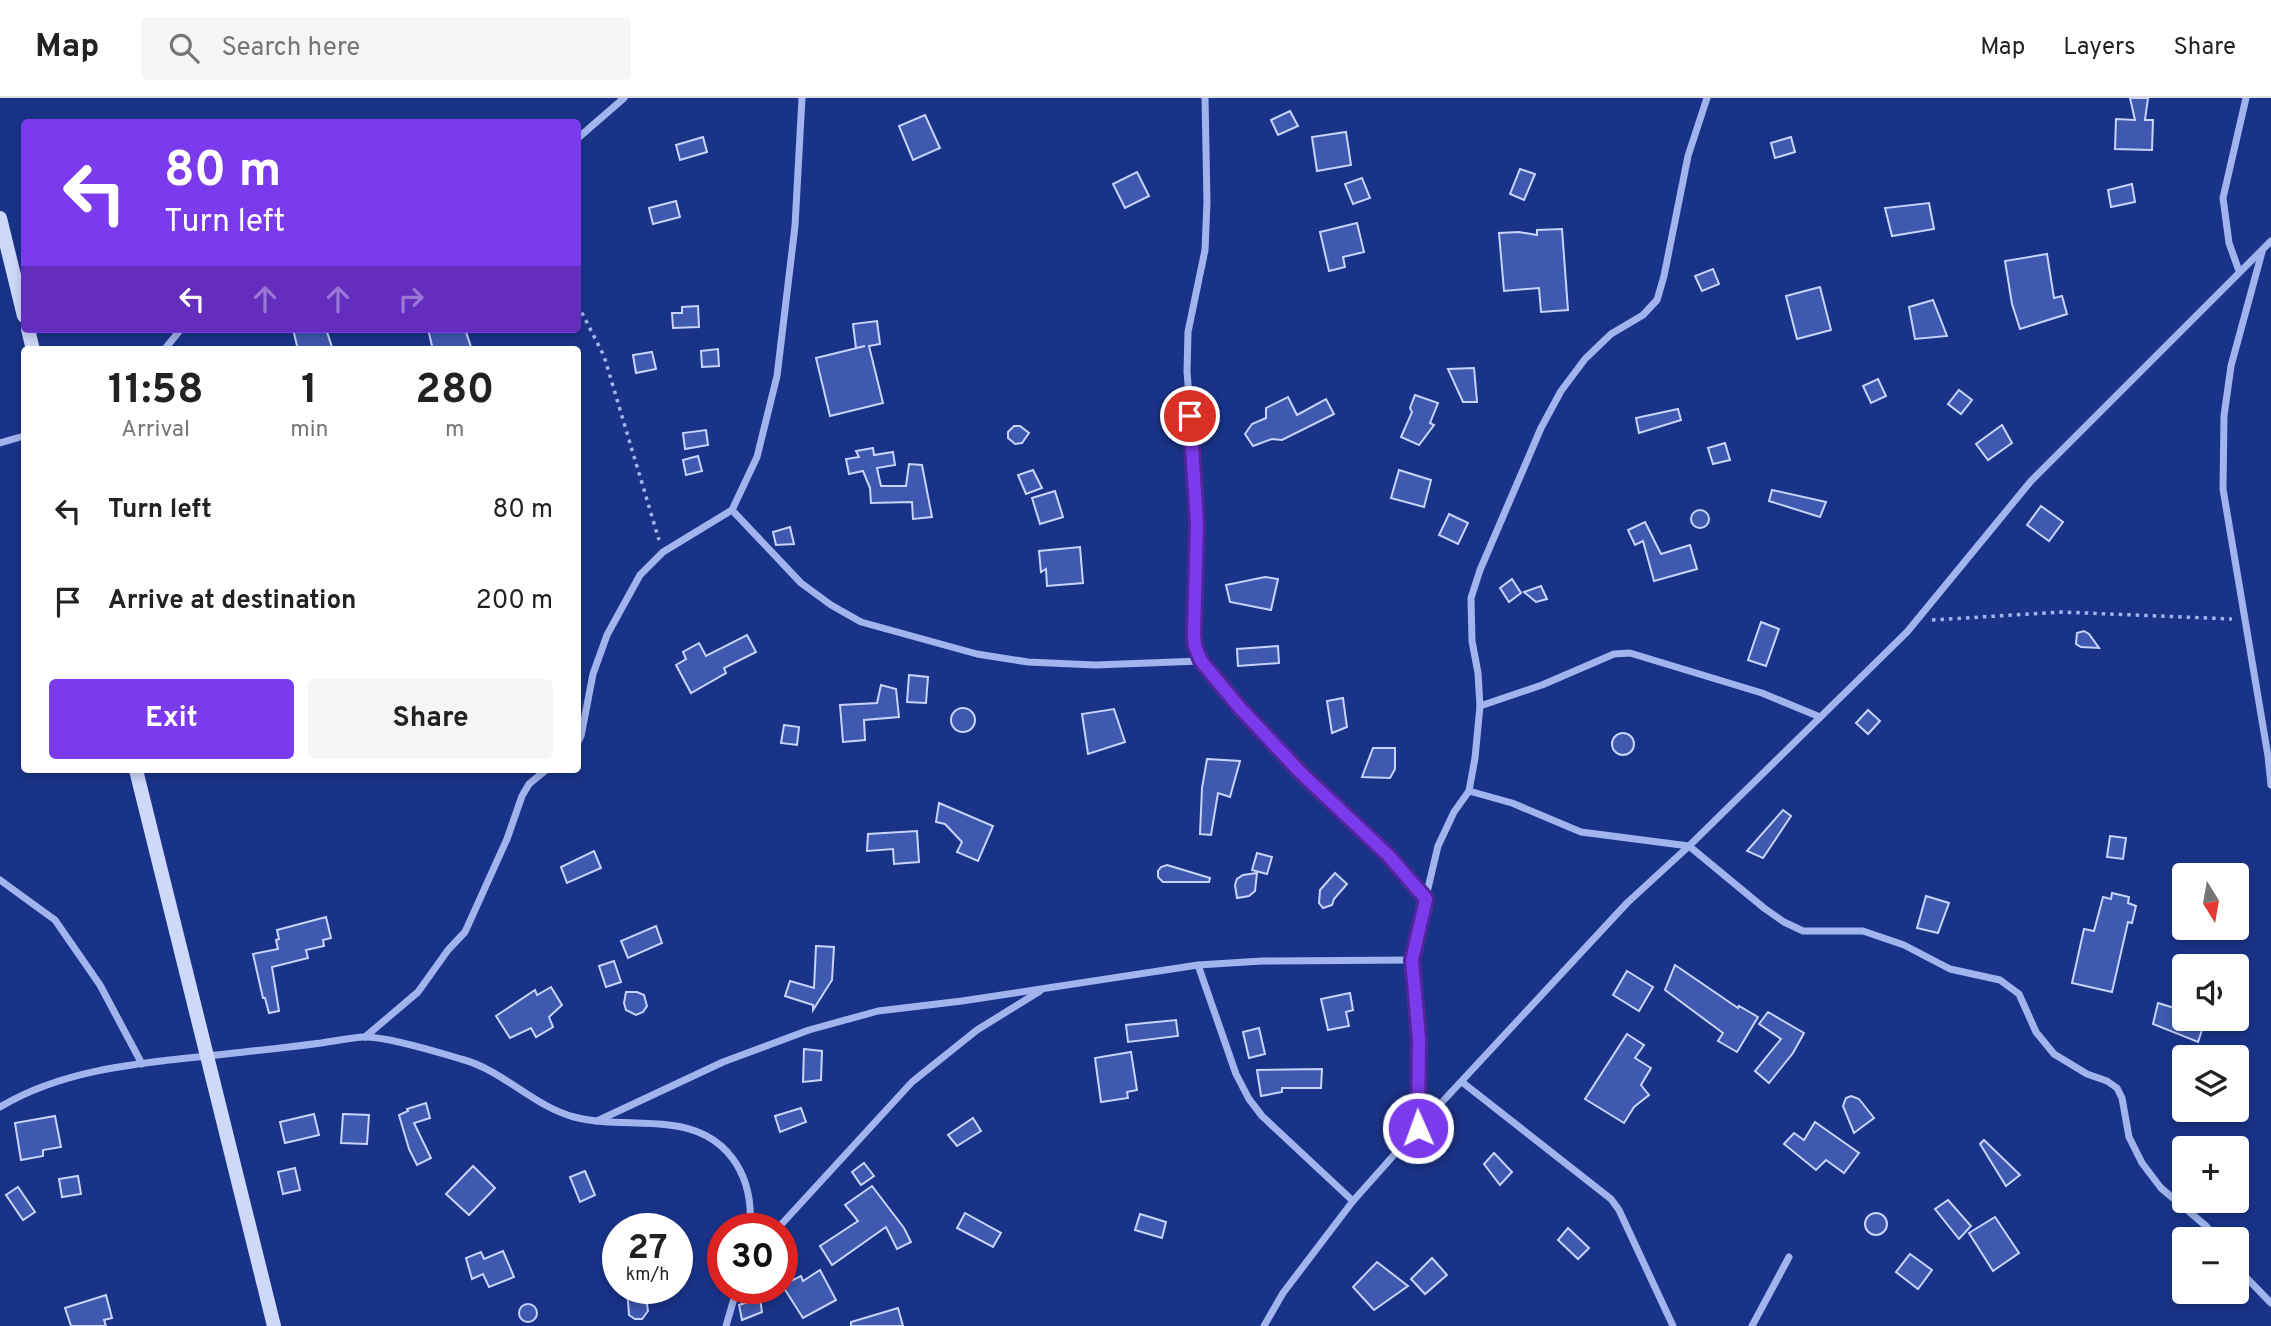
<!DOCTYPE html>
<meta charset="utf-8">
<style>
:root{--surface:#fff;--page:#f6f6f6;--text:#222;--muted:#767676;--line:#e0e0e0;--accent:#7c3aed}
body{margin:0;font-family:Overpass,sans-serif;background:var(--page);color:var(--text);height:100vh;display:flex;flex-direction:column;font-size:26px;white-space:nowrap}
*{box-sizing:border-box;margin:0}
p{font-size:23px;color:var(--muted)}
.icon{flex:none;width:38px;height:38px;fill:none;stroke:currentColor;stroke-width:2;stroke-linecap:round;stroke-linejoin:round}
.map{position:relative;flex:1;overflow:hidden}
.panel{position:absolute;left:21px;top:248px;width:560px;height:427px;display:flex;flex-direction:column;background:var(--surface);border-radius:7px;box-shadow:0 4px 10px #0003}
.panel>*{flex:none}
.top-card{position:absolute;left:21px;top:21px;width:560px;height:214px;border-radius:7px;box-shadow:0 4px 10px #0003;background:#7c3aed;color:#fff;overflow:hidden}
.needle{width:46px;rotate:169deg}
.controls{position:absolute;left:2172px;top:765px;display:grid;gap:14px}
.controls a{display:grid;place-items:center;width:77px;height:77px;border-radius:7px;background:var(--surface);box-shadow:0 4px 10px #0003;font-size:35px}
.speed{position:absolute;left:602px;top:1115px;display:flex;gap:14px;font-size:35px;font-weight:700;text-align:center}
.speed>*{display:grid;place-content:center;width:91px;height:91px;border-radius:50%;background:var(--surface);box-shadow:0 4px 10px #0003;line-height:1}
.speed small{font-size:18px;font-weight:400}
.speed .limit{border:10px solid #d22;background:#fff;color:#111}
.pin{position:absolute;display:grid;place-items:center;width:60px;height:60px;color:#fff;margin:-30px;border:4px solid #fff;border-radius:50%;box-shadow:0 2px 7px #0007}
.me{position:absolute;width:77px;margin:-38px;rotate:358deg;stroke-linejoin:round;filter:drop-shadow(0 0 5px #0008)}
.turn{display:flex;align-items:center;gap:24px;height:147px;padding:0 28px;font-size:32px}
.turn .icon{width:91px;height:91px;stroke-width:2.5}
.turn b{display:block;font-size:49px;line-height:60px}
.lanes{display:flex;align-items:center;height:66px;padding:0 28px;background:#0003;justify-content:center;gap:35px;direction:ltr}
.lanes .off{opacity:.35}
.eta{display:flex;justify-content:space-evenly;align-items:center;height:119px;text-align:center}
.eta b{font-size:42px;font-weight:700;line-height:49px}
.primary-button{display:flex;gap:14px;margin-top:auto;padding:14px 28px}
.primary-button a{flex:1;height:80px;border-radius:7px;background:var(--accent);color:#fff;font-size:28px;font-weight:700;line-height:80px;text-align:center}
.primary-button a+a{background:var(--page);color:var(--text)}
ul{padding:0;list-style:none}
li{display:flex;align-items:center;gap:21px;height:91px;padding:0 28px}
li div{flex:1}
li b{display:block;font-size:26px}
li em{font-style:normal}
header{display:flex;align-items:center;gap:42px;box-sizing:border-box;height:98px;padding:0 35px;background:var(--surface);border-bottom:2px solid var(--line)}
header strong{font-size:33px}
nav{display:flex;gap:38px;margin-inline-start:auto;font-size:24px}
.search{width:490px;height:63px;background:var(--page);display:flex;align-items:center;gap:18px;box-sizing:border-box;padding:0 24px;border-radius:7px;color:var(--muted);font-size:26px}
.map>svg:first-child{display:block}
.building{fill:#3e59af;stroke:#c7d4f9;stroke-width:2}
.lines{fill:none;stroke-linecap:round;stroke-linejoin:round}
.path{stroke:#a1b4ed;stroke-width:3.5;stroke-dasharray:3.5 5;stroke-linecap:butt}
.street{stroke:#a1b4ed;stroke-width:7}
.secondary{stroke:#ced8f9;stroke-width:14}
.route-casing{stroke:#51269a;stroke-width:18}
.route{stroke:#7c3aed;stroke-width:12}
</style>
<header>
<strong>Map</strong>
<div class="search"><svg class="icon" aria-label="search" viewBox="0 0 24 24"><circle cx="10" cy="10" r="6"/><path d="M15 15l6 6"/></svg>Search here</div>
<nav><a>Map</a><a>Layers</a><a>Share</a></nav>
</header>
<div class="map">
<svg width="2271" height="1228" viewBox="0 0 2271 1228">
<rect width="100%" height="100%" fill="#193388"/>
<g class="building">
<polygon points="2130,0 2148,0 2145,22 2153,22 2152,52 2115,51 2116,21 2135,22"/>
<polygon points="1290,13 1298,28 1278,37 1271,22"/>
<polygon points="925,17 940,50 913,62 899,28"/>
<polygon points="1346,34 1351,67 1317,73 1312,39"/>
<polygon points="703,39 707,54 680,62 676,47"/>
<polygon points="1791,39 1795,54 1775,60 1771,45"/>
<polygon points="1520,71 1535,76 1524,102 1510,96"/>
<polygon points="1137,74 1149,98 1125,110 1113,86"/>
<polygon points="1362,80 1370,100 1353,106 1345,86"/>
<polygon points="2132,86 2135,104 2111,109 2108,92"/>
<polygon points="676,103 680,119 653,126 649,110"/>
<polygon points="1929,105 1934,131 1892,138 1885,110"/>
<polygon points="1357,125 1364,154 1343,159 1345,169 1329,173 1320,134"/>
<polygon points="1562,131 1568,212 1541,214 1539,190 1504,193 1499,135 1519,134 1537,137 1537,132"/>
<polygon points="2047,156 2054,200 2062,198 2067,216 2020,231 2012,206 2005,163"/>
<polygon points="1713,171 1719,186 1702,193 1695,178"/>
<polygon points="1820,189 1831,232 1797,241 1786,198"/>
<polygon points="1933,202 1947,238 1915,241 1909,209"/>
<polygon points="698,208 699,229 673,230 672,215 682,215 682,209"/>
<polygon points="877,223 880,246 869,248 883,305 830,318 816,260 865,248 856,250 853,226"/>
<polygon points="293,231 326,231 333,252 298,252"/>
<polygon points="428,231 465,231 472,252 433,252"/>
<polygon points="718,251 719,268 702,269 701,253"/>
<polygon points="652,254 656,271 636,275 633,257"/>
<polygon points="1474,270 1477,304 1463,304 1448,271"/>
<polygon points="1878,281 1886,298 1871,305 1863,288"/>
<polygon points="1959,292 1972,302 1961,316 1948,306"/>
<polygon points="1415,297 1438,305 1430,325 1434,327 1419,347 1401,339 1412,314 1410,310"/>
<polygon points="1288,299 1297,317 1326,301 1334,316 1282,342 1272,341 1253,348 1245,336 1252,326 1266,320 1266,310"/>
<polygon points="1678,311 1681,322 1639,335 1636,320"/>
<polygon points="2002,327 2012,345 1988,362 1976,346"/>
<polygon points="1014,328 1020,328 1029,335 1022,345 1015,346 1008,340 1008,334"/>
<polygon points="706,332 708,347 685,351 683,335"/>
<polygon points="1725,345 1730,362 1713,366 1708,350"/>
<polygon points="873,350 874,357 893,354 895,367 877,370 881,388 906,388 909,366 922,367 932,419 913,421 912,404 871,405 870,390 863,373 849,376 846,361 859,359 856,353"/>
<polygon points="698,358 702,373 686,377 683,362"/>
<polygon points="1033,372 1042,390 1026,396 1018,377"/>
<polygon points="1399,372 1431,382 1424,409 1391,400"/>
<polygon points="1772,392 1826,404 1820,419 1769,403"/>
<polygon points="1055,393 1063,419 1040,426 1032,400"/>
<polygon points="2041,408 2063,424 2049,443 2027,427"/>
<circle cx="1700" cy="421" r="9"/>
<polygon points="1449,416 1468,425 1458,446 1439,437"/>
<polygon points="1645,424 1661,456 1690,447 1697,471 1654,483 1643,443 1635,447 1628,432"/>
<polygon points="790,429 794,446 776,447 773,434"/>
<polygon points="1080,449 1083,485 1047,488 1046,471 1041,474 1039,453"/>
<polygon points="1265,479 1278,481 1271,512 1230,504 1226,487"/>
<polygon points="1512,481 1521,495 1509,504 1500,490"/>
<polygon points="1541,488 1547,501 1536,504 1524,494"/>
<polygon points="1761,524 1779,531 1766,568 1748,562"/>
<polygon points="2084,533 2089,536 2099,550 2081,549 2076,546 2077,535"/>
<polygon points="747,537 756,554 724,570 726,575 691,595 676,567 686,561 683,554 699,545 706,558"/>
<polygon points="1278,548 1279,565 1238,568 1237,551"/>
<polygon points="909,577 928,579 926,605 907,604"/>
<polygon points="881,587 896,591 899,619 864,622 865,642 843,644 840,607 877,605"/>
<polygon points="1343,600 1347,629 1332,635 1327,603"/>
<circle cx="963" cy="622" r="12"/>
<polygon points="1114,611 1125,644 1088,656 1082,616"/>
<polygon points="1868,612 1880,623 1868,636 1856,625"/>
<polygon points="784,627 799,629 797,647 781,645"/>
<circle cx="1623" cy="646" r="11"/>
<polygon points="1373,650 1395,650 1395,671 1390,680 1362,679"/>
<polygon points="1207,661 1240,663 1230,699 1218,695 1211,737 1200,736 1202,690"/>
<polygon points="939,705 993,728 978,763 957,754 962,744 945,726 936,724"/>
<polygon points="1783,712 1791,718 1763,760 1747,753"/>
<polygon points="917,733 919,764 894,766 893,751 867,753 868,736"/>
<polygon points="2110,738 2126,740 2123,761 2107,759"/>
<polygon points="594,753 601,770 567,785 561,769"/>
<polygon points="1257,755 1272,759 1267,776 1252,772"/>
<polygon points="1167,767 1210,780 1209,784 1163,784 1158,779 1158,773 1161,769"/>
<polygon points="1257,775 1255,793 1249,798 1237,800 1235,787 1237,781 1243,777"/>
<polygon points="1335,775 1347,786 1334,801 1332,807 1323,810 1319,805 1320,792"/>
<polygon points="2112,795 2129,799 2128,805 2136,808 2132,825 2128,824 2112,894 2072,885 2084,831 2094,833 2103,799 2111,801"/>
<polygon points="1926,798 1949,805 1938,835 1917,830"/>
<polygon points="326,819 331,840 323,842 324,848 306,852 308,860 272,869 279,913 269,915 265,900 263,900 253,856 278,851 276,842 279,841 277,832"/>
<polygon points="656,828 662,845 628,860 621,843"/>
<polygon points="816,848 834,849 832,882 813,912 813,907 785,898 790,883 814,890"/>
<polygon points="614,863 621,884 606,889 599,868"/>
<polygon points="1675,867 1738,910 1739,908 1758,919 1737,954 1718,943 1723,935 1665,892"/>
<polygon points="1627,873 1653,889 1639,913 1613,897"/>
<polygon points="551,889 562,907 549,919 553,929 536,939 531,930 510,940 496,918 535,892 537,897"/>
<polygon points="626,894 637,894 644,897 647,908 643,914 636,917 626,912 624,905"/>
<polygon points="1350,895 1353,912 1346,914 1349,928 1328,932 1321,901"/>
<polygon points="2158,905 2184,913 2184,920 2206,920 2198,944 2153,926"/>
<polygon points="1768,914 1804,935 1793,955 1769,985 1755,973 1781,941 1759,926"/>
<polygon points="1176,922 1178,938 1128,944 1126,927"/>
<polygon points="1259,930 1265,956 1249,960 1243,934"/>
<polygon points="1627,936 1644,947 1635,960 1651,970 1641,987 1649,997 1634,1009 1624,1025 1585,1001"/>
<polygon points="804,951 822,953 821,982 803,984"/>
<polygon points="1131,954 1137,992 1127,994 1128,1000 1101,1004 1095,960"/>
<polygon points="1322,971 1321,990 1282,990 1282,994 1261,998 1257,972"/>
<polygon points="1851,998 1859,1001 1874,1020 1854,1035 1843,1008 1846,1000"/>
<polygon points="426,1005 430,1020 414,1025 431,1060 417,1067 409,1051 399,1017 408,1013 407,1011"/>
<polygon points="801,1010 806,1024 780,1034 775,1018"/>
<polygon points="314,1016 319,1037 285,1045 280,1024"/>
<polygon points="343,1016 369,1017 367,1046 341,1045"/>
<polygon points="55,1018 61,1049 43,1052 43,1058 21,1062 15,1025"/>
<polygon points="973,1020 981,1033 957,1048 948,1037"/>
<polygon points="1815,1024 1859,1055 1844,1075 1826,1062 1816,1072 1784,1046 1794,1035 1804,1042"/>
<polygon points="1984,1042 2020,1077 2006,1088 1980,1046"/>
<polygon points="1494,1055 1512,1074 1500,1087 1484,1066"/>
<polygon points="864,1065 874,1078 861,1087 852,1074"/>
<polygon points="473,1068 495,1090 469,1117 446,1096"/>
<polygon points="295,1070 300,1092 283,1096 278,1074"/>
<polygon points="585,1073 595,1097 580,1104 570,1079"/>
<polygon points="78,1078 81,1096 62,1099 59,1081"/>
<polygon points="872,1088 904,1130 911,1144 897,1151 886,1129 832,1167 820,1148 858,1123 845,1107"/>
<polygon points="18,1089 35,1114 23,1122 6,1097"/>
<polygon points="1948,1102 1971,1128 1959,1141 1935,1111"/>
<polygon points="965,1115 1001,1135 993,1149 957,1130"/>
<circle cx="1876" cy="1126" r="11"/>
<polygon points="1140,1116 1166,1124 1162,1140 1135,1132"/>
<polygon points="1995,1119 2019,1155 1993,1173 1969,1135"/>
<polygon points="1568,1130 1589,1150 1578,1161 1558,1142"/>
<polygon points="503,1153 514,1179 489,1189 483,1176 472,1181 466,1160 481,1154 484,1161"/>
<polygon points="1910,1156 1932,1172 1918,1191 1896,1174"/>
<polygon points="1432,1160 1447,1177 1425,1196 1411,1181"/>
<polygon points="1377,1164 1408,1188 1374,1212 1353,1189"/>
<polygon points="820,1172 836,1202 803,1220 782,1187 801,1178 803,1183"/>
<polygon points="627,1190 644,1190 643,1202 647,1206 648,1213 642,1221 635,1221 629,1217"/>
<polygon points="106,1197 112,1220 104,1222 106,1228 71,1228 65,1210"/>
<polygon points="760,1200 762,1214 742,1222 739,1207"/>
<circle cx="528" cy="1215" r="9"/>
<polygon points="898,1210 903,1228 851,1228 851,1224"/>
</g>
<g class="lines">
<g class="path">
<polyline points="578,207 604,258 659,442"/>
<polyline points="1932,522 2062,514 2232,521"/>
</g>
<g class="street">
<path d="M1205,0l2,104 -2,48 -17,82 -1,40 10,119 -2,155c14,32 42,59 66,84 54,57 113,109 165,169"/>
<polyline points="578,40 624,0"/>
<polyline points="2262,154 2231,268 2224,318 2223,391 2268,658 2271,687"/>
<polyline points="2239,173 2229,145 2223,100 2246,0"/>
<polyline points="164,252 181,231"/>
<polyline points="0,345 24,338"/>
<polyline points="732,412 801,485 831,507 861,524 977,556 1028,564 1095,567 1201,563"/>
<polyline points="1480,608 1542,587 1614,556 1630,555 1762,595 1820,619"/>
<polyline points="578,644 581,638 593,576 607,537 640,477 663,454 732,412 757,359 777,278 787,195 795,128 802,0"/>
<polyline points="1469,693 1512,705 1581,734 1689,748 1764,810 1784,824 1803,833 1863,833 1904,847 1950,871 2000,882 2019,896 2036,934 2054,956 2087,976 2107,983 2117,990 2122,1000 2129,1039 2142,1065 2161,1090 2206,1128 2216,1141"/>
<polyline points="0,782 55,822 100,887 142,966"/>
<polyline points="1198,867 1236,976 1249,1001 1262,1018 1353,1103"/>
<polyline points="365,939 418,894 448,852 465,834 507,741 522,698 529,686 546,672"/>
<polyline points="1462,984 1611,1101 1619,1112 1673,1228"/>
<path d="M0,1009c75,-45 168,-45 252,-56 23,-2 46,-5 69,-8 13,-2 28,-5 42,-6 22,-1 75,15 98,22 42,11 72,47 113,58 31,8 63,4 95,8 57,6 85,48 81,103"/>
<polyline points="597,1023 723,964 809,932 878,913 962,903 1198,867 1262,863 1411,862"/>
<polyline points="1418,1030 1419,941 1411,862 1438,748 1454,714 1469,693 1475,660 1480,608 1478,575 1472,543 1471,500 1480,472 1541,330 1561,293 1585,261 1611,236 1643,217 1657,202 1664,178 1688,58 1707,0"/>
<polyline points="778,1130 912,984 977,932 1040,893"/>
<polyline points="2236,1169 2271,1205"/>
<polyline points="726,1228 737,1190"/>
<polyline points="1264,1228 1283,1195 1353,1103 1418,1030 1627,805 1689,748 1907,534 2031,383 2271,143"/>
<polyline points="1752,1228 1789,1159"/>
</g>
<g class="secondary">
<polyline points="0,120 24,218"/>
<polyline points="28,231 33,252"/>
<polyline points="136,672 274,1228"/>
</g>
</g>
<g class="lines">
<g class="route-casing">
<polyline id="route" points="1190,318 1197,425 1194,536 1195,548 1201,563 1240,610 1301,675 1388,757 1426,801 1412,862 1419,941 1418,1030"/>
</g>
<use href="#route" class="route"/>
</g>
</svg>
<div class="controls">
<a><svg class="needle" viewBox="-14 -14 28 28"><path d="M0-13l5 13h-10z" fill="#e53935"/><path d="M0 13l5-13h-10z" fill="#767676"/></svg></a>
<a><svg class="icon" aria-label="sound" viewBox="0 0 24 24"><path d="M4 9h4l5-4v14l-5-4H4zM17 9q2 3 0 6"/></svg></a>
<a><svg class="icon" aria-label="layers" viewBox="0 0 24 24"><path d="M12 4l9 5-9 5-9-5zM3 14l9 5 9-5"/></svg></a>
<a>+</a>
<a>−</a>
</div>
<div class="speed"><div>27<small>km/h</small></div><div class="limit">30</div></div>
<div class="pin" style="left:1190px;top:318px;background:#d93025"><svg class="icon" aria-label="arrive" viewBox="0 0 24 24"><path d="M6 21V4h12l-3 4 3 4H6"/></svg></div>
<svg class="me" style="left:1418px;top:1030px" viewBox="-20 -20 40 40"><circle r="17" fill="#7c3aed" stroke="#fff" stroke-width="3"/><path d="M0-11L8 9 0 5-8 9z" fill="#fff"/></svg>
<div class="top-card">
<div class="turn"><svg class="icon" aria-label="left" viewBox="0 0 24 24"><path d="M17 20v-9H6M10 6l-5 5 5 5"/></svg><div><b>80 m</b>Turn left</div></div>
<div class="lanes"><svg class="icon" aria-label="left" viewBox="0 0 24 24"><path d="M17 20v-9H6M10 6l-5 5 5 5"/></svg><svg class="icon off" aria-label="ahead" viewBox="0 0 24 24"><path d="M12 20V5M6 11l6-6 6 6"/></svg><svg class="icon off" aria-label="ahead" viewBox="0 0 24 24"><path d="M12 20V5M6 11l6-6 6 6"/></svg><svg class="icon off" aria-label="right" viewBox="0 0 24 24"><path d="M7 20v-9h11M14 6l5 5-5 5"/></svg></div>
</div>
<section class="panel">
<div class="eta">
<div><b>11:58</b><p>Arrival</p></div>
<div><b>1</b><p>min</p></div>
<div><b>280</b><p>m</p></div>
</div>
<ul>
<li><svg class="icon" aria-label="left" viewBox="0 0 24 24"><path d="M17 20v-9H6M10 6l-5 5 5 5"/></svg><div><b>Turn left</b></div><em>80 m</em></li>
<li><svg class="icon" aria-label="arrive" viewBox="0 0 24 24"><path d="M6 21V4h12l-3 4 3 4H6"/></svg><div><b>Arrive at destination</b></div><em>200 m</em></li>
</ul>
<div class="primary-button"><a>Exit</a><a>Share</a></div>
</section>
</div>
